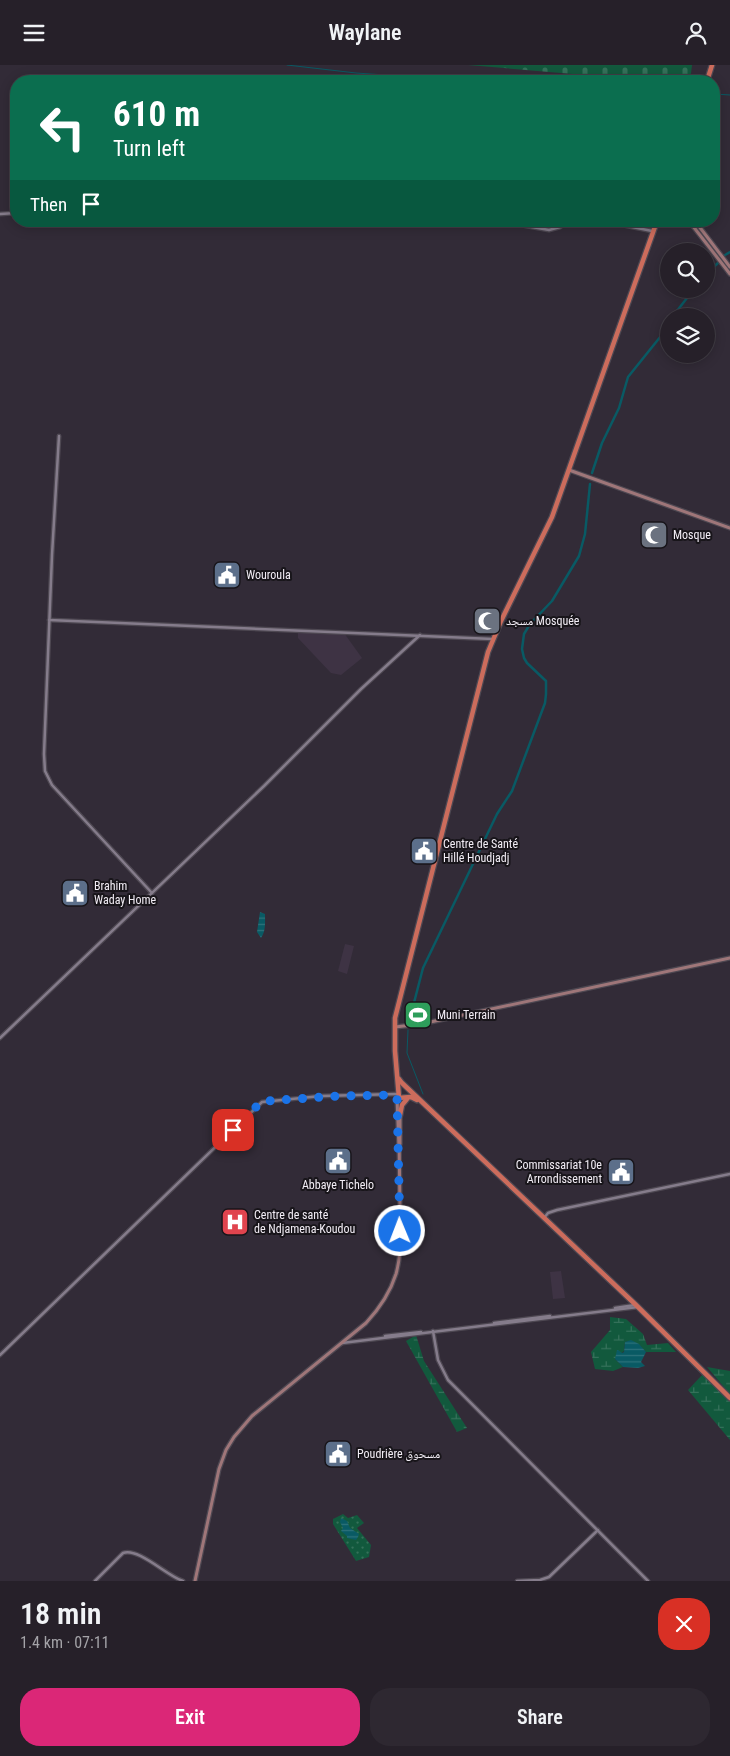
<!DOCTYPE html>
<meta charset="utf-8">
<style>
:root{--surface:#262029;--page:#2e2831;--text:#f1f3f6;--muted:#a4a3a8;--line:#423e46;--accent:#db2777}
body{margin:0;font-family:"Roboto Condensed","Noto Naskh Arabic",sans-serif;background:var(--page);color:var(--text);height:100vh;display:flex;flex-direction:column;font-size:19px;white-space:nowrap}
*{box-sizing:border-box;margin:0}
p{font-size:16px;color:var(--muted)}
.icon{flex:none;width:28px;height:28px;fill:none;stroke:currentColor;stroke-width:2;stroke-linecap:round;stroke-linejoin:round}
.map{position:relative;height:1516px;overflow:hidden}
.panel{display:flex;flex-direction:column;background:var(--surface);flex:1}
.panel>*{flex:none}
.guide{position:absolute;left:10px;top:10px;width:710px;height:152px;border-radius:20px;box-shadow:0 2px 12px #0003,0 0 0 1px var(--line);background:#0b6e4f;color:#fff;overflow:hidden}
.buttons{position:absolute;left:660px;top:178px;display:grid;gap:10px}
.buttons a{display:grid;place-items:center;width:55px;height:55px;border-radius:50%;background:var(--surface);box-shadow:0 2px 12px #0003,0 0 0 1px var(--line);font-size:25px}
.pin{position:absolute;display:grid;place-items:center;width:42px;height:42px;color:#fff;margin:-21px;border-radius:10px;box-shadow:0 2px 8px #0006}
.me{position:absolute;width:55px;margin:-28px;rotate:359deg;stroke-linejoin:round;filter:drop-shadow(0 0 4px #0008)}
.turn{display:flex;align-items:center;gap:18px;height:105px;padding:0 20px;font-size:22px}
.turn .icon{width:65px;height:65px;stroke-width:2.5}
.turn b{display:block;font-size:35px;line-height:42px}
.then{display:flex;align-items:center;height:48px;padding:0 20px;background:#0003;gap:10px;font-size:19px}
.round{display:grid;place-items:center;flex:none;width:52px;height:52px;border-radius:20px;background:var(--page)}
.summary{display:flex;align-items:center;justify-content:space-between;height:85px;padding:0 20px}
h1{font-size:30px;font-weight:600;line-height:38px}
.primary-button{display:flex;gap:10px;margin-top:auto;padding:10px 20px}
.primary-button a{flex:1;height:58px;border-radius:20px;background:var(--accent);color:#fff;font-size:20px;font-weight:600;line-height:58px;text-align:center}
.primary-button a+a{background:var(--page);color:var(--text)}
header{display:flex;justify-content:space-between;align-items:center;height:65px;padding:0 20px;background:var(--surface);font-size:22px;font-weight:600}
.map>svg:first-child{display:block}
.built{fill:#3e3344}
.grass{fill:url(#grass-dots)}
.wetland{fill:url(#wetland-marsh)}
.cemetery{fill:url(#cemetery-stones)}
.water{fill:url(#water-rules)}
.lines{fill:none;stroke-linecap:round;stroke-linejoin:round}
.stream{stroke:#095a64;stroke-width:1}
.canal{stroke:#095a64;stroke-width:2.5}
.tertiary-casing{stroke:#4e4852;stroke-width:5}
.secondary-casing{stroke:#4e4852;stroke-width:5.5}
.trunk-casing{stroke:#4e4852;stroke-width:7}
.tertiary{stroke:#857c8b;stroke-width:2.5}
.secondary{stroke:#9f7679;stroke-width:3}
.trunk{stroke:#cc6c5c;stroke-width:4.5}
.route{stroke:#1a73e8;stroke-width:9;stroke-dasharray:0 16.2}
.labels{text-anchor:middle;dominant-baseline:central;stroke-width:4;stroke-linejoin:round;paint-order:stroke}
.poi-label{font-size:12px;fill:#f3eef6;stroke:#18151a;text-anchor:start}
</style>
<header><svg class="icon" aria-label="menu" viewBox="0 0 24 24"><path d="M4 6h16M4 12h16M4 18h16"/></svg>Waylane<svg class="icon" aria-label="person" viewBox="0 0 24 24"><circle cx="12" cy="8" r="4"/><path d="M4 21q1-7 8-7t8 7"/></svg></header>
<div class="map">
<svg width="730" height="1516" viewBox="0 0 730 1516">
<defs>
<pattern id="grass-dots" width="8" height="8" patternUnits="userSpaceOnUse" patternTransform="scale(1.25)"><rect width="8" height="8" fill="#12593d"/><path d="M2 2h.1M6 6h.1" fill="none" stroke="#35715a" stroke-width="1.8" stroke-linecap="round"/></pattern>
<pattern id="wetland-marsh" width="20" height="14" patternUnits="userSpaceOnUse" patternTransform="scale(1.25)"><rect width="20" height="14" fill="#12593d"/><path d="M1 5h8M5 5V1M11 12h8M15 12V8" fill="none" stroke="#35715a"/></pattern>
<pattern id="cemetery-stones" width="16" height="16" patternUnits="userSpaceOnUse" patternTransform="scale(1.25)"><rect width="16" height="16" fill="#12593d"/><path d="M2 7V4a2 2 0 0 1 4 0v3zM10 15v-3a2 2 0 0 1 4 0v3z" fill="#35715a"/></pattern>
<pattern id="water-rules" width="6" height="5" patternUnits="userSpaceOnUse" patternTransform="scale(1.25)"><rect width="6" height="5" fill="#095a64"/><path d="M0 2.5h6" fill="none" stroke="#2d727b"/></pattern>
</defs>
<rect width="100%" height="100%" fill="#322b37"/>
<g class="built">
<polygon points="298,566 344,568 362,593 341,610 331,608 298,573"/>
<polygon points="345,879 354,881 347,909 338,906"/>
<polygon points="561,1206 565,1233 553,1234 550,1207"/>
</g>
<polygon class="grass" points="343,1449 348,1453 357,1450 364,1458 357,1463 371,1480 369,1492 356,1496 333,1459 333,1454"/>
<g class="wetland">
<path d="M610,1252l16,2 17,15 4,11 21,-2 8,9h-30c-6,-7 -11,-13 -21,-10l-1,9 -9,8 8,8 -10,4 -18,-2 -4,-17 19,-22z"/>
<polygon points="416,1270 424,1296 467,1363 457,1367 406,1276"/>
<polygon points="707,1302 730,1306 730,1328 729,1328"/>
<polygon points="703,1309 730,1335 730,1375 688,1325"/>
</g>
<polygon class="cemetery" points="468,0 692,0 690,16 654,16"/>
<g class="water">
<path d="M260,847l5,2c0,8 1,17 -4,24l-4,-6z"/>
<polygon points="631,1275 639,1279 646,1287 641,1297 645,1301 638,1303 623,1302 615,1294 617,1285 618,1285 622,1288 624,1287 625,1277"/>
<polygon points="341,1453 347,1456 350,1463 359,1469 358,1472 356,1475 347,1473 347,1471 341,1466 343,1463 340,1457"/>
</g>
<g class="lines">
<g class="stream">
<polyline points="287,0 356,8 475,16"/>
<polyline points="714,29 730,30"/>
<polyline points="408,965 407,988 423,1029"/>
</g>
<g class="canal">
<polyline points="725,190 730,187"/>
<polyline points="706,209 718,198"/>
<polyline points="673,251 694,224"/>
<polyline points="669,260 669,259"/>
<polyline points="592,408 602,378 619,343 628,312 665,266"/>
<polyline points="409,957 423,903 497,749 512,726 545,638 546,629 546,616 527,598 524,593 522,584 524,569 530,559 552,536 579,491 585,469 590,419"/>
</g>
<g class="tertiary-casing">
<g id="tertiary">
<polyline points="0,149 16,148"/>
<polyline points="499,156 549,165 560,162 567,156"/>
<polyline points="603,156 652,166"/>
<polyline points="59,371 52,490 44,689 45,706 52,720 152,828"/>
<polyline points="49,555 493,574"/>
<polyline points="0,973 264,721 361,624 420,570"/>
<polyline points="544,1153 548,1148 557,1145 730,1109"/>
<polyline points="615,1243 635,1240"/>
<polyline points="494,1258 550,1251"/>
<polyline points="433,1266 438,1295 448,1315 648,1516"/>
<polyline points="385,1271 421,1267"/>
<polyline points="342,1278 638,1242"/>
<polyline points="0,1290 262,1037 321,1031 397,1029"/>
<path d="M95,1516l28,-28c15,-6 44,23 60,28"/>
<polyline points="517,1516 540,1515 549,1512 598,1465"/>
</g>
</g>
<g class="secondary-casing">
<g id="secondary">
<polyline points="689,156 730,209"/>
<polyline points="695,156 730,202"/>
<polyline points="569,405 730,463"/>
<polyline points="395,962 421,959 730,893"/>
<polyline points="400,1050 400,1079"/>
<path d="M195,1516l24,-112 7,-19 8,-13 18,-21 114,-93c13,-14 24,-30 30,-49 6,-21 4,-43 4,-65 0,-37 -1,-74 -3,-111"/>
</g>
</g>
<g class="trunk-casing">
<g id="trunk">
<polyline points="707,16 712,0"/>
<polyline points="399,1014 402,1018 636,1240 730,1333"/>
<polyline points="398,1033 411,1032 417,1035"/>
<polyline points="399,1033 395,986 395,953 488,587 501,556 552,452 657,156"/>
<polyline points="400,1050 402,1040 407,1034"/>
</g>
</g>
<use href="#tertiary" class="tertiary"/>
<use href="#secondary" class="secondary"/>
<use href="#trunk" class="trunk"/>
</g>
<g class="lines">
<polyline class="route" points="233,1065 259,1039 266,1036 338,1031 393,1030 397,1033 400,1166"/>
</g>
<defs>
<g id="mosque-square" transform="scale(1.4375)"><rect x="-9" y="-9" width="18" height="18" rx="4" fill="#6b7280" stroke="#18151a"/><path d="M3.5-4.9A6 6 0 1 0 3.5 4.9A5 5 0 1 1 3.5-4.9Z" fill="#fff"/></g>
<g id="civic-square" transform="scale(1.4375)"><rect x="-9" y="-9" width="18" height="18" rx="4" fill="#5c6f8a" stroke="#18151a"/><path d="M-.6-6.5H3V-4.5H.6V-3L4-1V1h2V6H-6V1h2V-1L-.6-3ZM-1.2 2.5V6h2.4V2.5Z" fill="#fff"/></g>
<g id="stadium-square" transform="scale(1.4375)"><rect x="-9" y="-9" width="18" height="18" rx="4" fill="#2e9e5b" stroke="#18151a"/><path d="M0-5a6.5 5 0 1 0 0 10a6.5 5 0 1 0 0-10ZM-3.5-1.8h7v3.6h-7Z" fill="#fff"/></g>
<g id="hospital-square" transform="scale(1.4375)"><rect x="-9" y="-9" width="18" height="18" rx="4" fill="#e0444e" stroke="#18151a"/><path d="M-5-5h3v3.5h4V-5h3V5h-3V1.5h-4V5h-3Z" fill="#fff"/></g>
</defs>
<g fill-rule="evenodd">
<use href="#mosque-square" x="654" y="470"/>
<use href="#civic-square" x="227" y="510"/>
<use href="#mosque-square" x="487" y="556"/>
<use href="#civic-square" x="424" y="786"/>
<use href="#civic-square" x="75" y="828"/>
<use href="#stadium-square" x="418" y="950"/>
<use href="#civic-square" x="338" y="1096"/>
<use href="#civic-square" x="621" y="1107"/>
<use href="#hospital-square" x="235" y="1157"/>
<use href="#civic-square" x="338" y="1389"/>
</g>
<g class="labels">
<g class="poi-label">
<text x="673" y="470">Mosque</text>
<text x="246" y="510">Wouroula</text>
<text x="506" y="556">مسجد Mosquée</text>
<text x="443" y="779">Centre de Santé<tspan x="443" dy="14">Hillé Houdjadj</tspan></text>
<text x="94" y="821">Brahim<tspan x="94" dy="14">Waday Home</tspan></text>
<text x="437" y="950">Muni Terrain</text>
<text x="602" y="1100" text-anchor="end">Commissariat 10e<tspan x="602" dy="14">Arrondissement</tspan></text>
<text x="338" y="1120" text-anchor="middle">Abbaye Tichelo</text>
<text x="254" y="1150">Centre de santé<tspan x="254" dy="14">de Ndjamena-Koudou</tspan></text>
<text x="357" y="1389">Poudrière مسحوق</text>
</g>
</g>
</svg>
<div class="buttons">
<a><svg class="icon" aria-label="search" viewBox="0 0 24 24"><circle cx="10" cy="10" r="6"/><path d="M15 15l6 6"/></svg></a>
<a><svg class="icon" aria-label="layers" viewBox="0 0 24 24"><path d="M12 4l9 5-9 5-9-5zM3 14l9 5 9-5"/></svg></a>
</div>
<div class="pin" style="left:233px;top:1065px;background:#d93025"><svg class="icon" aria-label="arrive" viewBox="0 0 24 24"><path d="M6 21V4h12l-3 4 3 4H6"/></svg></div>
<svg class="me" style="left:400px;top:1166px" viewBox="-20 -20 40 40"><circle r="17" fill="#1a73e8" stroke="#fff" stroke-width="3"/><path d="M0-11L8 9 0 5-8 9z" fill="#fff"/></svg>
<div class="guide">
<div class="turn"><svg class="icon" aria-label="left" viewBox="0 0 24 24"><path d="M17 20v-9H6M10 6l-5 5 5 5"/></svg><div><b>610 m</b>Turn left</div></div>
<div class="then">Then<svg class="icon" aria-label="arrive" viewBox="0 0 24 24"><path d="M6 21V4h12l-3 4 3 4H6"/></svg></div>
</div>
</div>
<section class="panel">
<div class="summary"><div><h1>18 min</h1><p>1.4 km · 07:11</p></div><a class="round" style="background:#d93025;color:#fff"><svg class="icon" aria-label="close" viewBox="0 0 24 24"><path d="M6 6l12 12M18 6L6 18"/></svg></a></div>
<div class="primary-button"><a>Exit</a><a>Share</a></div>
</section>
